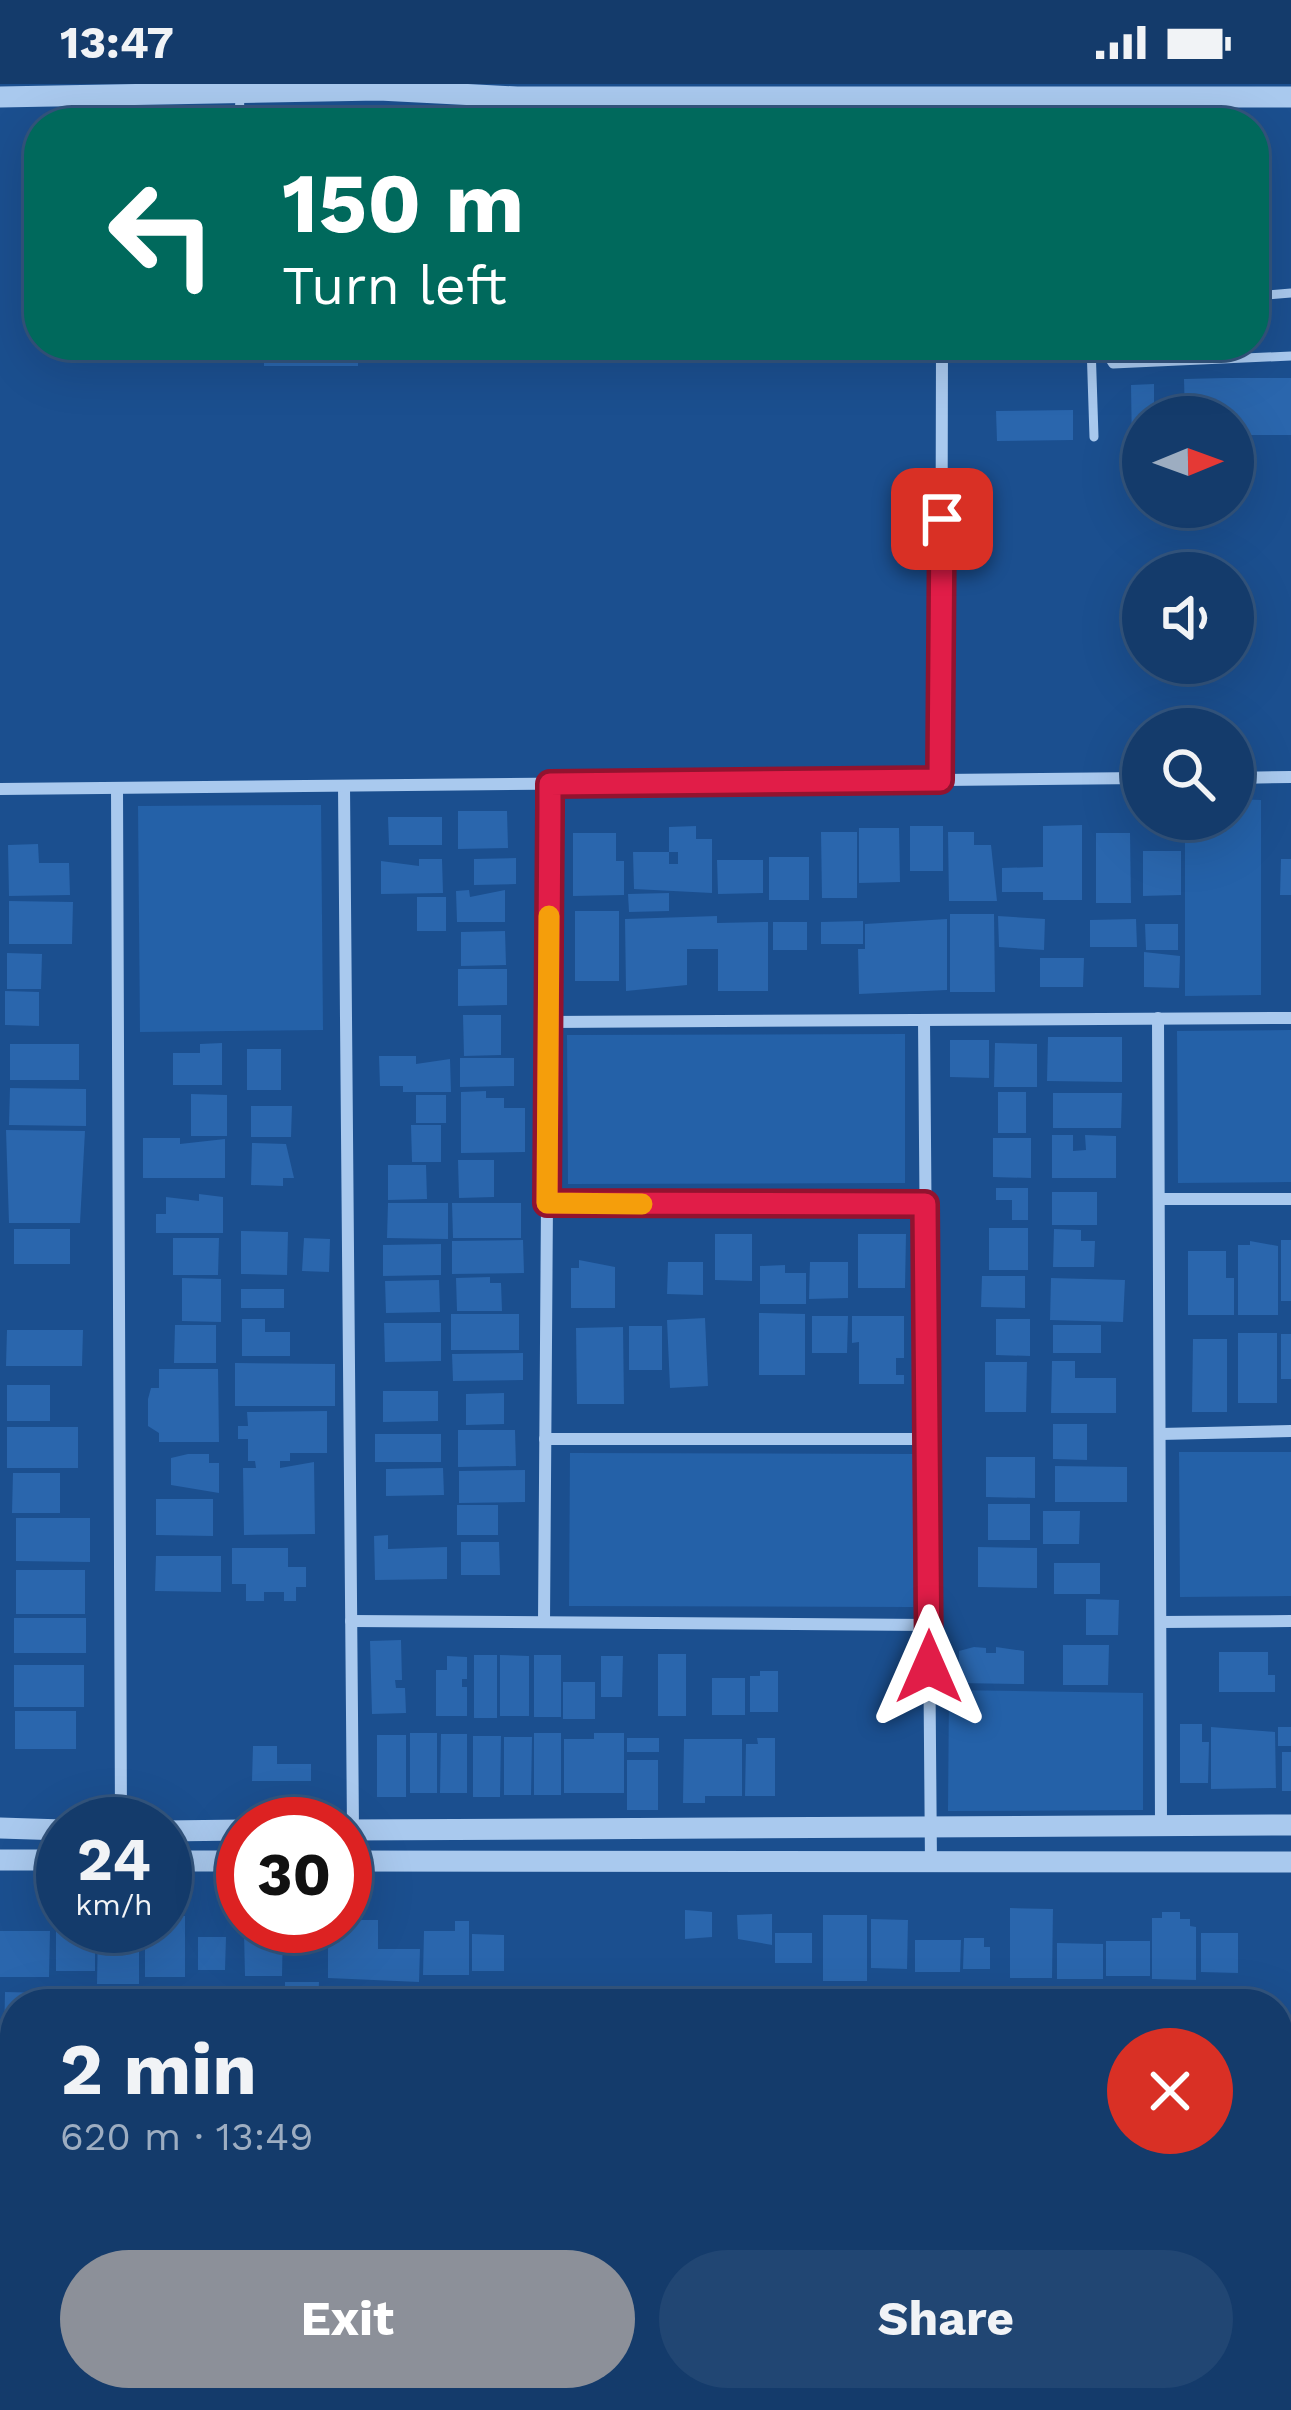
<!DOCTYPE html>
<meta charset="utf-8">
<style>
:root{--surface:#143b6b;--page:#214673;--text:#f1f3f6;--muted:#9dadc1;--line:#33557e;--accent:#8c9099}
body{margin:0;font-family:"Work Sans",sans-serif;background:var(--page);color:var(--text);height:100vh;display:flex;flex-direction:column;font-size:45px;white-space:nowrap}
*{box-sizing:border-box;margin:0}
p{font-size:39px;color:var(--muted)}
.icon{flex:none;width:66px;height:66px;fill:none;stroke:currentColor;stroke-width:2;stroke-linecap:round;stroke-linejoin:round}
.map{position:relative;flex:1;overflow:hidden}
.sheet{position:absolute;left:0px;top:1905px;width:1293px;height:423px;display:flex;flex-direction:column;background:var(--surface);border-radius:48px 48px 0 0;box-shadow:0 12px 48px #0002,0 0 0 3px var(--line)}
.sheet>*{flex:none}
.top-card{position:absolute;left:24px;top:24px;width:1245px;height:252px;border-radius:48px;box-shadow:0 12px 48px #0002,0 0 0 3px var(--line);background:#00695c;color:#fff;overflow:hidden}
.needle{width:78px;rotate:89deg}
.fabs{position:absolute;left:1122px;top:312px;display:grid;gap:24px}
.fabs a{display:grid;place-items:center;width:132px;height:132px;border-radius:50%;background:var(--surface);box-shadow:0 12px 48px #0002,0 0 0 3px var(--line);font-size:60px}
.speed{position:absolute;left:36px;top:1713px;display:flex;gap:24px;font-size:60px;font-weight:700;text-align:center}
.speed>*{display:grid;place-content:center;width:156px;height:156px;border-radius:50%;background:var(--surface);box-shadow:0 12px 48px #0002,0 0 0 3px var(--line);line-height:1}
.speed small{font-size:30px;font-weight:400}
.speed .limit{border:18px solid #d22;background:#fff;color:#111}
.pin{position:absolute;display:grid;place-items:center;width:102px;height:102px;color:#fff;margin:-51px;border-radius:24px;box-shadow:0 6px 18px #0006}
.me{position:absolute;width:132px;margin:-66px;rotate:0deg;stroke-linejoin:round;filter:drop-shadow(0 0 9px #0008)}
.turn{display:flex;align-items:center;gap:42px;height:252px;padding:0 60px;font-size:54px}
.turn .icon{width:156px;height:156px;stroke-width:2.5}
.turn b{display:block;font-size:84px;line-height:102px}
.round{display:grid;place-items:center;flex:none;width:126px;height:126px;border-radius:63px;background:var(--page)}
.headline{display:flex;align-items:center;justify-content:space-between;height:204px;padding:0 60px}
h1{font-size:72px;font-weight:700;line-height:90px}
.primary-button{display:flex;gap:24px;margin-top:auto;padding:24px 60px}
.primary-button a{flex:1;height:138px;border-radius:72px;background:var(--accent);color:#fff;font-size:48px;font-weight:700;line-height:138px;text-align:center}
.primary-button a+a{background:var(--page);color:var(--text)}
.status{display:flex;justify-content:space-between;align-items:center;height:84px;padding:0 60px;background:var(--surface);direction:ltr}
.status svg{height:33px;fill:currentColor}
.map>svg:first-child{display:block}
.green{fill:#2461a8}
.building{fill:#2a66ad}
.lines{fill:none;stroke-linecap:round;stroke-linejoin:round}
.service{stroke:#a9c9ee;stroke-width:9}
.minor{stroke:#a9c9ee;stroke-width:12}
.tertiary{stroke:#a9c9ee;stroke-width:21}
.route-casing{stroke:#92132f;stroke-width:30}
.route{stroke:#e11d48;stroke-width:21}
.slow{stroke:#f59e0b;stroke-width:21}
</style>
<div class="status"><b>13:47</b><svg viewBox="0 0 49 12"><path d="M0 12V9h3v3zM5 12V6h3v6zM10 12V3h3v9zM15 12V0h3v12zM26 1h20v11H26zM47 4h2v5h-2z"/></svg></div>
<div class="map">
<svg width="1291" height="2326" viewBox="0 0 1291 2326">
<rect width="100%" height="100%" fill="#1b4f8f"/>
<g class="green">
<polygon points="1233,715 1261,716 1261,911 1185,912 1185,735 1233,735"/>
<polygon points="321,721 323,946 140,948 138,722"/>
<polygon points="1291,946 1291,1098 1178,1099 1177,947"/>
<polygon points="905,950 905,1099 568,1100 567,951"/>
<polygon points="1179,1368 1291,1368 1291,1512 1180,1513"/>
<polygon points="570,1369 914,1370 913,1523 569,1522"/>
<polygon points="949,1606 1143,1609 1143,1726 948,1727"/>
</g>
<g class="building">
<rect x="264" y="261" width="94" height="21"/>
<polygon points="997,261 1073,261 1073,271 997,270"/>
<polygon points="1225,294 1291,294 1291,351 1233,351 1233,333 1185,333 1184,295"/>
<polygon points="1154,300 1154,333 1143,333 1143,365 1132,365 1131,301"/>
<polygon points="1073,326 1073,356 997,357 996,327"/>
<polygon points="458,727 507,727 508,764 458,765"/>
<polygon points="388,733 442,733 442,761 389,761"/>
<polygon points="1082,741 1082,816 1043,816 1043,808 1002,808 1002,784 1043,783 1043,742"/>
<polygon points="696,742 696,755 712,755 712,809 634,805 633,768 669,768 669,780 678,780 678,768 669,768 669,743"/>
<rect x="910" y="742" width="33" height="45"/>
<polygon points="859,744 899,744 900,798 859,799"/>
<polygon points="821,748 857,748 857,814 822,814"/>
<polygon points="948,748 974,748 974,761 991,761 997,817 949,817"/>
<polygon points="573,749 616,749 616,777 624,777 624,811 573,812"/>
<polygon points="1096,749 1130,749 1131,819 1096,819"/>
<polygon points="38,760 39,779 69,779 70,811 9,812 8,761"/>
<polygon points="1143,767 1181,767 1181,811 1143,812"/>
<rect x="769" y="773" width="40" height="43"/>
<polygon points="516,774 516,800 474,801 474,775"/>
<polygon points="419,775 442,775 443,809 381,810 381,777 419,782"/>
<polygon points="1281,775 1291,775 1291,811 1280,811"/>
<polygon points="717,776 763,776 763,809 718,810"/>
<polygon points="469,806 470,813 505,806 505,838 457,838 456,807"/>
<polygon points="669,809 669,827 629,828 628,810"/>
<rect x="417" y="813" width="29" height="34"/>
<polygon points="9,817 73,818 72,860 9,860"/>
<rect x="575" y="827" width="44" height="70"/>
<polygon points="950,830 994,830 995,908 950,908"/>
<polygon points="717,832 717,839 768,838 768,907 718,907 718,865 687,865 687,901 626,907 625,835"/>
<polygon points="998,832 1045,835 1044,866 999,863"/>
<polygon points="947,835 947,906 859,910 858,865 865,865 865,840"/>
<polygon points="1136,835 1137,863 1090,863 1090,836"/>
<polygon points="863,837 863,860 821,860 821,838"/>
<rect x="773" y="838" width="34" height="28"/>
<polygon points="1145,840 1178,840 1178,866 1146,866"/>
<polygon points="505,847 506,881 461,882 461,848"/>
<polygon points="1144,868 1180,872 1179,904 1144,903"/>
<polygon points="7,869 42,870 41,905 7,905"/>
<polygon points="1040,874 1084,874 1083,903 1040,903"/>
<polygon points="458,885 507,885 507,921 458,922"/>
<polygon points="5,907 39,908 39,942 5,941"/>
<polygon points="463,931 501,931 501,971 464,972"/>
<polygon points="1048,953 1122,953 1122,998 1047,997"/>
<polygon points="950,956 989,956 989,994 950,993"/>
<polygon points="222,959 222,1001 173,1001 173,969 200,969 200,960"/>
<polygon points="995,959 1037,960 1037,1003 994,1003"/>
<rect x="10" y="960" width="69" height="36"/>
<rect x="247" y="965" width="34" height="41"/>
<polygon points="379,972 416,972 416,980 450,975 451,1008 403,1008 403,1002 380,1002"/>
<polygon points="460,974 514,974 514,1002 460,1003"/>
<polygon points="10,1004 86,1005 86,1042 9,1041"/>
<polygon points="486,1007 486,1014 504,1014 504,1024 525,1024 525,1068 461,1069 461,1008"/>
<rect x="998" y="1008" width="28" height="41"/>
<polygon points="1053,1009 1122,1009 1121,1044 1053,1044"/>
<polygon points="191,1010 227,1011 227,1052 191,1052"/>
<rect x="416" y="1011" width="30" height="28"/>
<polygon points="251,1022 292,1022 291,1053 251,1053"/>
<polygon points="411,1041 441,1041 441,1078 412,1078"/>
<polygon points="6,1046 85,1047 80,1139 9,1139"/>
<polygon points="1052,1051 1073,1051 1073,1067 1086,1066 1085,1051 1116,1052 1116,1094 1052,1094"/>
<polygon points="143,1054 180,1054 180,1060 225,1055 225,1094 143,1094"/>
<polygon points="993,1054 1031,1054 1031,1094 993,1093"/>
<polygon points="252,1059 286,1060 294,1094 283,1094 283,1102 251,1101"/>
<polygon points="458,1076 494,1076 494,1113 459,1114"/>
<polygon points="388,1081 426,1081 427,1115 388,1116"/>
<polygon points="996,1104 1028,1104 1028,1136 1012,1136 1012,1116 996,1116"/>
<rect x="1052" y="1108" width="45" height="33"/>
<polygon points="199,1110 223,1113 223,1149 156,1149 156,1130 166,1130 166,1113 199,1117"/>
<polygon points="388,1119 448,1119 448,1155 387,1154"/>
<polygon points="452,1119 521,1119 521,1154 453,1154"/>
<rect x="989" y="1144" width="39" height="42"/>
<rect x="14" y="1145" width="56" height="35"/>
<polygon points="1054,1145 1081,1146 1081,1157 1095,1157 1094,1183 1053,1183"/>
<polygon points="241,1147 288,1148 287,1191 241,1190"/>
<polygon points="715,1150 752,1150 752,1197 715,1196"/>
<polygon points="858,1150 906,1150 905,1204 858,1204"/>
<polygon points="173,1154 219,1154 218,1191 173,1191"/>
<polygon points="304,1154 330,1155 329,1188 302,1187"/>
<polygon points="523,1156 524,1189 452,1190 452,1157"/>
<rect x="1281" y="1156" width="10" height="61"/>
<polygon points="1250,1157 1278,1162 1278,1231 1238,1231 1238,1161 1250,1161"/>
<polygon points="441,1160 441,1191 383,1192 383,1161"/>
<polygon points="1188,1167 1226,1167 1226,1194 1234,1194 1234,1231 1188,1231"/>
<polygon points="579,1176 615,1183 615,1224 571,1224 571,1184 579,1184"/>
<polygon points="668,1178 703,1178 703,1211 667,1210"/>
<polygon points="810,1178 848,1178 848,1214 809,1215"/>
<polygon points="785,1181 785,1189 806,1189 806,1220 760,1220 760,1182"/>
<polygon points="982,1192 1025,1192 1025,1224 981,1223"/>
<polygon points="490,1193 490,1199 501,1199 502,1227 457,1227 456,1194"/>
<polygon points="182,1194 221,1195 221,1238 182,1237"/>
<polygon points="1051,1194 1125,1196 1123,1238 1050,1236"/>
<polygon points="439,1196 440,1228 386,1229 385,1197"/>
<rect x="241" y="1205" width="43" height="19"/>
<polygon points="759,1229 805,1230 805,1291 759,1291"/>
<rect x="451" y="1230" width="68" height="36"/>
<polygon points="812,1232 848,1232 847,1269 812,1269"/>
<polygon points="852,1232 904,1232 904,1274 896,1274 896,1291 904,1291 904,1300 859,1300 859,1258 852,1259"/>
<polygon points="705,1234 708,1302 670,1304 667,1236"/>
<polygon points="242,1235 265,1235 265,1248 290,1248 290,1272 242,1272"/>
<polygon points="996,1235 1030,1235 1030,1272 996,1271"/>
<polygon points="384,1239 441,1239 441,1277 385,1278"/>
<polygon points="175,1241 216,1241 216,1279 174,1279"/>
<rect x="1053" y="1241" width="48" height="28"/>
<rect x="629" y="1242" width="33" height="44"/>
<polygon points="623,1243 624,1320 577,1320 576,1244"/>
<polygon points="7,1246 83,1246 82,1282 6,1282"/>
<rect x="1238" y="1249" width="39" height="70"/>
<rect x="1281" y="1250" width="10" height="45"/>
<polygon points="1193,1255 1227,1255 1227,1328 1192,1328"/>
<polygon points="523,1269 523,1296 453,1297 452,1270"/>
<polygon points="1052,1277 1075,1277 1075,1294 1116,1294 1116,1329 1051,1329"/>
<polygon points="985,1278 1027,1278 1026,1328 985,1328"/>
<polygon points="235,1279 335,1280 335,1322 235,1322"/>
<polygon points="159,1285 218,1285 219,1358 159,1358 159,1349 148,1342 148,1315 151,1304 159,1304"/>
<rect x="7" y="1301" width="43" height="36"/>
<polygon points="383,1307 438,1307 438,1337 383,1338"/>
<polygon points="504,1309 504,1340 466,1341 466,1310"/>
<polygon points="327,1327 327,1369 290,1369 290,1377 280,1377 280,1384 314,1378 315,1450 244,1451 243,1384 256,1384 255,1377 248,1377 248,1355 238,1355 238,1342 248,1342 247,1328"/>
<polygon points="1053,1340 1087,1340 1087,1376 1053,1375"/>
<rect x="7" y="1343" width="71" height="41"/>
<polygon points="458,1346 515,1346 516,1382 458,1383"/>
<rect x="375" y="1350" width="66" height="28"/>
<polygon points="188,1370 209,1370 209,1379 219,1379 219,1409 171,1401 171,1374"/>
<polygon points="986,1373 1035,1373 1035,1414 986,1413"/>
<polygon points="1055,1382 1127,1383 1127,1418 1055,1418"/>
<polygon points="443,1384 444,1411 386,1412 386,1385"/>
<polygon points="525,1386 525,1418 459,1419 459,1387"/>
<polygon points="13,1389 60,1389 60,1429 12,1429"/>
<polygon points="156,1415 213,1415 213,1452 156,1451"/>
<rect x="988" y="1420" width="42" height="36"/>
<rect x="457" y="1421" width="41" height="30"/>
<polygon points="1043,1427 1080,1427 1079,1460 1043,1460"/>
<polygon points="16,1434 90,1434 90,1478 16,1477"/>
<polygon points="388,1451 388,1465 447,1463 447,1495 375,1496 374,1452"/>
<polygon points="461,1458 499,1458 500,1491 461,1491"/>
<polygon points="978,1463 1037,1464 1037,1504 978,1503"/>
<polygon points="232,1464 288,1464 288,1483 306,1483 306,1503 296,1503 296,1517 284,1517 284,1508 264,1508 264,1517 246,1517 246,1500 232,1500"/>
<polygon points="156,1472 221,1472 221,1508 155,1507"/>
<rect x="1054" y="1479" width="46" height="31"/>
<rect x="16" y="1486" width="69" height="44"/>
<polygon points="1086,1515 1119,1516 1118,1551 1086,1551"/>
<rect x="14" y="1534" width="72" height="35"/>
<polygon points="401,1556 402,1596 395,1596 396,1604 405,1604 406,1629 372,1630 370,1557"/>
<polygon points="1063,1561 1109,1561 1108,1601 1063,1601"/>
<polygon points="974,1563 986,1564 986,1569 996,1569 996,1563 1024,1567 1024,1600 958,1599 959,1567"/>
<polygon points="1219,1568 1268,1568 1268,1591 1275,1591 1275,1608 1219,1608"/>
<rect x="658" y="1570" width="28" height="62"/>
<rect x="474" y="1571" width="23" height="63"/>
<polygon points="500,1571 529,1572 529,1632 500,1632"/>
<rect x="534" y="1571" width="27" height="62"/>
<polygon points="447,1572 467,1573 467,1595 462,1595 462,1603 467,1603 467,1632 436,1632 436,1586 447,1586"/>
<polygon points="601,1572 623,1572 622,1613 601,1613"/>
<rect x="14" y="1581" width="70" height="42"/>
<polygon points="760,1587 778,1587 778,1628 750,1628 750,1592 760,1592"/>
<rect x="712" y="1594" width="33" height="37"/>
<rect x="563" y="1598" width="32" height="37"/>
<rect x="15" y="1627" width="61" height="38"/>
<polygon points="1180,1640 1202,1640 1202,1658 1209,1658 1208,1699 1180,1699"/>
<polygon points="1211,1643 1275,1648 1276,1704 1211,1705"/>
<rect x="1278" y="1643" width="13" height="19"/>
<rect x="410" y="1649" width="27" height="60"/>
<rect x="534" y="1649" width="27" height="62"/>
<polygon points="594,1649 624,1649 624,1709 564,1709 564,1655 594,1655"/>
<polygon points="441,1650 467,1650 467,1709 440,1709"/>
<rect x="377" y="1651" width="29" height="62"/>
<polygon points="473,1652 501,1652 500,1713 473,1713"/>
<polygon points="504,1653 532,1653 531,1711 504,1711"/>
<rect x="627" y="1654" width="32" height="14"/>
<polygon points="757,1654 775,1654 775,1712 745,1712 746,1660 758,1660"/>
<polygon points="684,1655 742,1655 742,1712 705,1712 705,1719 683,1719"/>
<polygon points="253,1662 277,1662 277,1680 311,1680 311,1697 252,1697"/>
<rect x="1282" y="1668" width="9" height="39"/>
<rect x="627" y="1676" width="31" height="50"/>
<polygon points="1010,1824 1053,1825 1052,1894 1010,1894"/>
<polygon points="685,1826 712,1828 712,1853 685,1855"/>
<polygon points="1162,1828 1180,1828 1180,1835 1190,1835 1190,1842 1196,1843 1196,1896 1152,1895 1152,1834 1162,1834"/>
<polygon points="772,1830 772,1861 738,1855 737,1831"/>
<rect x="823" y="1831" width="44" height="66"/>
<polygon points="165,1832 185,1832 185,1893 145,1893 145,1842 165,1842"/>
<polygon points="56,1834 63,1834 63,1842 95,1842 95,1887 56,1887"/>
<polygon points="871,1835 908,1836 907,1885 871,1884"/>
<polygon points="345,1836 378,1836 378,1865 420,1865 419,1898 328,1894 328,1842 345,1842"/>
<polygon points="455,1837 469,1837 469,1891 423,1891 424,1847 455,1847"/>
<polygon points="98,1842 139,1842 139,1900 97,1900"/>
<polygon points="265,1842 283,1842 282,1892 245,1892 244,1849 265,1848"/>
<polygon points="0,1847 50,1847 49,1893 0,1893"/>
<rect x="775" y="1849" width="37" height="30"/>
<polygon points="1201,1849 1238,1849 1238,1889 1201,1888"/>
<polygon points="472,1850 504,1851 504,1887 472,1887"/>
<polygon points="198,1853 226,1853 225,1886 198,1886"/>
<polygon points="964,1854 984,1854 984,1863 990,1863 990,1885 963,1885"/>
<polygon points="915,1856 961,1856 960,1888 915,1888"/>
<rect x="1106" y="1857" width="44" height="35"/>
<polygon points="1057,1859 1103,1860 1103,1895 1057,1895"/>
<polygon points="285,1898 319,1898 318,1920 285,1920"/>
<polygon points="5,1908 46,1909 46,1920 15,1920 15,1956 4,1956"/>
<rect x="468" y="1908" width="37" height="12"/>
<rect x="102" y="1909" width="35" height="11"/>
<rect x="513" y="1911" width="42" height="9"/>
<rect x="194" y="1913" width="32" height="7"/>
<rect x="1061" y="1913" width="37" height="7"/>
<rect x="233" y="1914" width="44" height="6"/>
<rect x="0" y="2139" width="15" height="74"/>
</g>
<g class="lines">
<g class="service">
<polyline points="517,13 518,39"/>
<polyline points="1089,15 1090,39"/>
<polyline points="239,39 240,11"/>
<polyline points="1142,39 1143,15"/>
<polyline points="1254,212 1291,209"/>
<polyline points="1091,261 1094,353"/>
<polyline points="1101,261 1113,280 1291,272"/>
<polyline points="1278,2265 1291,2257"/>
<polyline points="0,2307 15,2305"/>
<polyline points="1193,2313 1193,2326"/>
</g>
<g class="minor">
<polyline points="943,39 943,15"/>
<polyline points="1233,694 1291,693"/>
<polyline points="941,696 942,261"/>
<polyline points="344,702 353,1746"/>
<polyline points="117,704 121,1740"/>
<polyline points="0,705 1143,694"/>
<polyline points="1158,934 1161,1742"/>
<polyline points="924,936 931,1780"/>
<polyline points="548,938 1291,934"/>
<polyline points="1159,1115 1291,1115"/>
<polyline points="547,1119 925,1120"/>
<polyline points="1160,1350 1291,1347"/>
<polyline points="545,1355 927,1355"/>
<polyline points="351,1537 929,1541"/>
<polyline points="544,1538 550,700"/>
<polyline points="1161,1538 1291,1537"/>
<polyline points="1278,2020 1291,2020"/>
<polyline points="0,2025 15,2025"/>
</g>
<g class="tertiary">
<polyline points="0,13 379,6 517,13 1291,13"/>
<polyline points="0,1744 63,1746"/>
<polyline points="345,1746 1291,1741"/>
<polyline points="165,1747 243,1746"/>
<polyline points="0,1776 63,1776"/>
<polyline points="165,1777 243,1777"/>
<polyline points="345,1777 1291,1778"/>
</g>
</g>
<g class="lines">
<g class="route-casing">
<polyline id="route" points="929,1583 925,1120 547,1119 550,724 550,700 940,696 942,435"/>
</g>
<use href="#route" class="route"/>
<polyline class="slow" points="549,832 547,1119 642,1120"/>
</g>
</svg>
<div class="fabs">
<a><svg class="needle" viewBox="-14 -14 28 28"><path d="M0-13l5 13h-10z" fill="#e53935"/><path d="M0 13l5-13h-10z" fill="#9dadc1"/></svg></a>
<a><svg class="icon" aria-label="sound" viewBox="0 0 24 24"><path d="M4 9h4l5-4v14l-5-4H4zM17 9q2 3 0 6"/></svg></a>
<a><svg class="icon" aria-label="search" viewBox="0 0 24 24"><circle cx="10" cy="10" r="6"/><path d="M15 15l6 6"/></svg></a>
</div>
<div class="speed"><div>24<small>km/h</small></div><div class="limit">30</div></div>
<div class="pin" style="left:942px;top:435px;background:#d93025"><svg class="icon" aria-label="arrive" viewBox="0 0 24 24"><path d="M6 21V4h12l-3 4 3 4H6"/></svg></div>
<svg class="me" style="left:929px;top:1583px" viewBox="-20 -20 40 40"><path d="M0-17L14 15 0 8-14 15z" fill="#e11d48" stroke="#fff" stroke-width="4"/></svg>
<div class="top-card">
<div class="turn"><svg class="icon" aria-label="left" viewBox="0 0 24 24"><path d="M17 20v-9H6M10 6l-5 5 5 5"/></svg><div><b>150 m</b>Turn left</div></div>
</div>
<section class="sheet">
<div class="headline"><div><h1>2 min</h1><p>620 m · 13:49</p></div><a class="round" style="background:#d93025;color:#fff"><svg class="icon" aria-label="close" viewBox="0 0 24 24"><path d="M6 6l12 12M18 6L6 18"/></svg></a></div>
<div class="primary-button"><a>Exit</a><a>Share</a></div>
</section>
</div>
